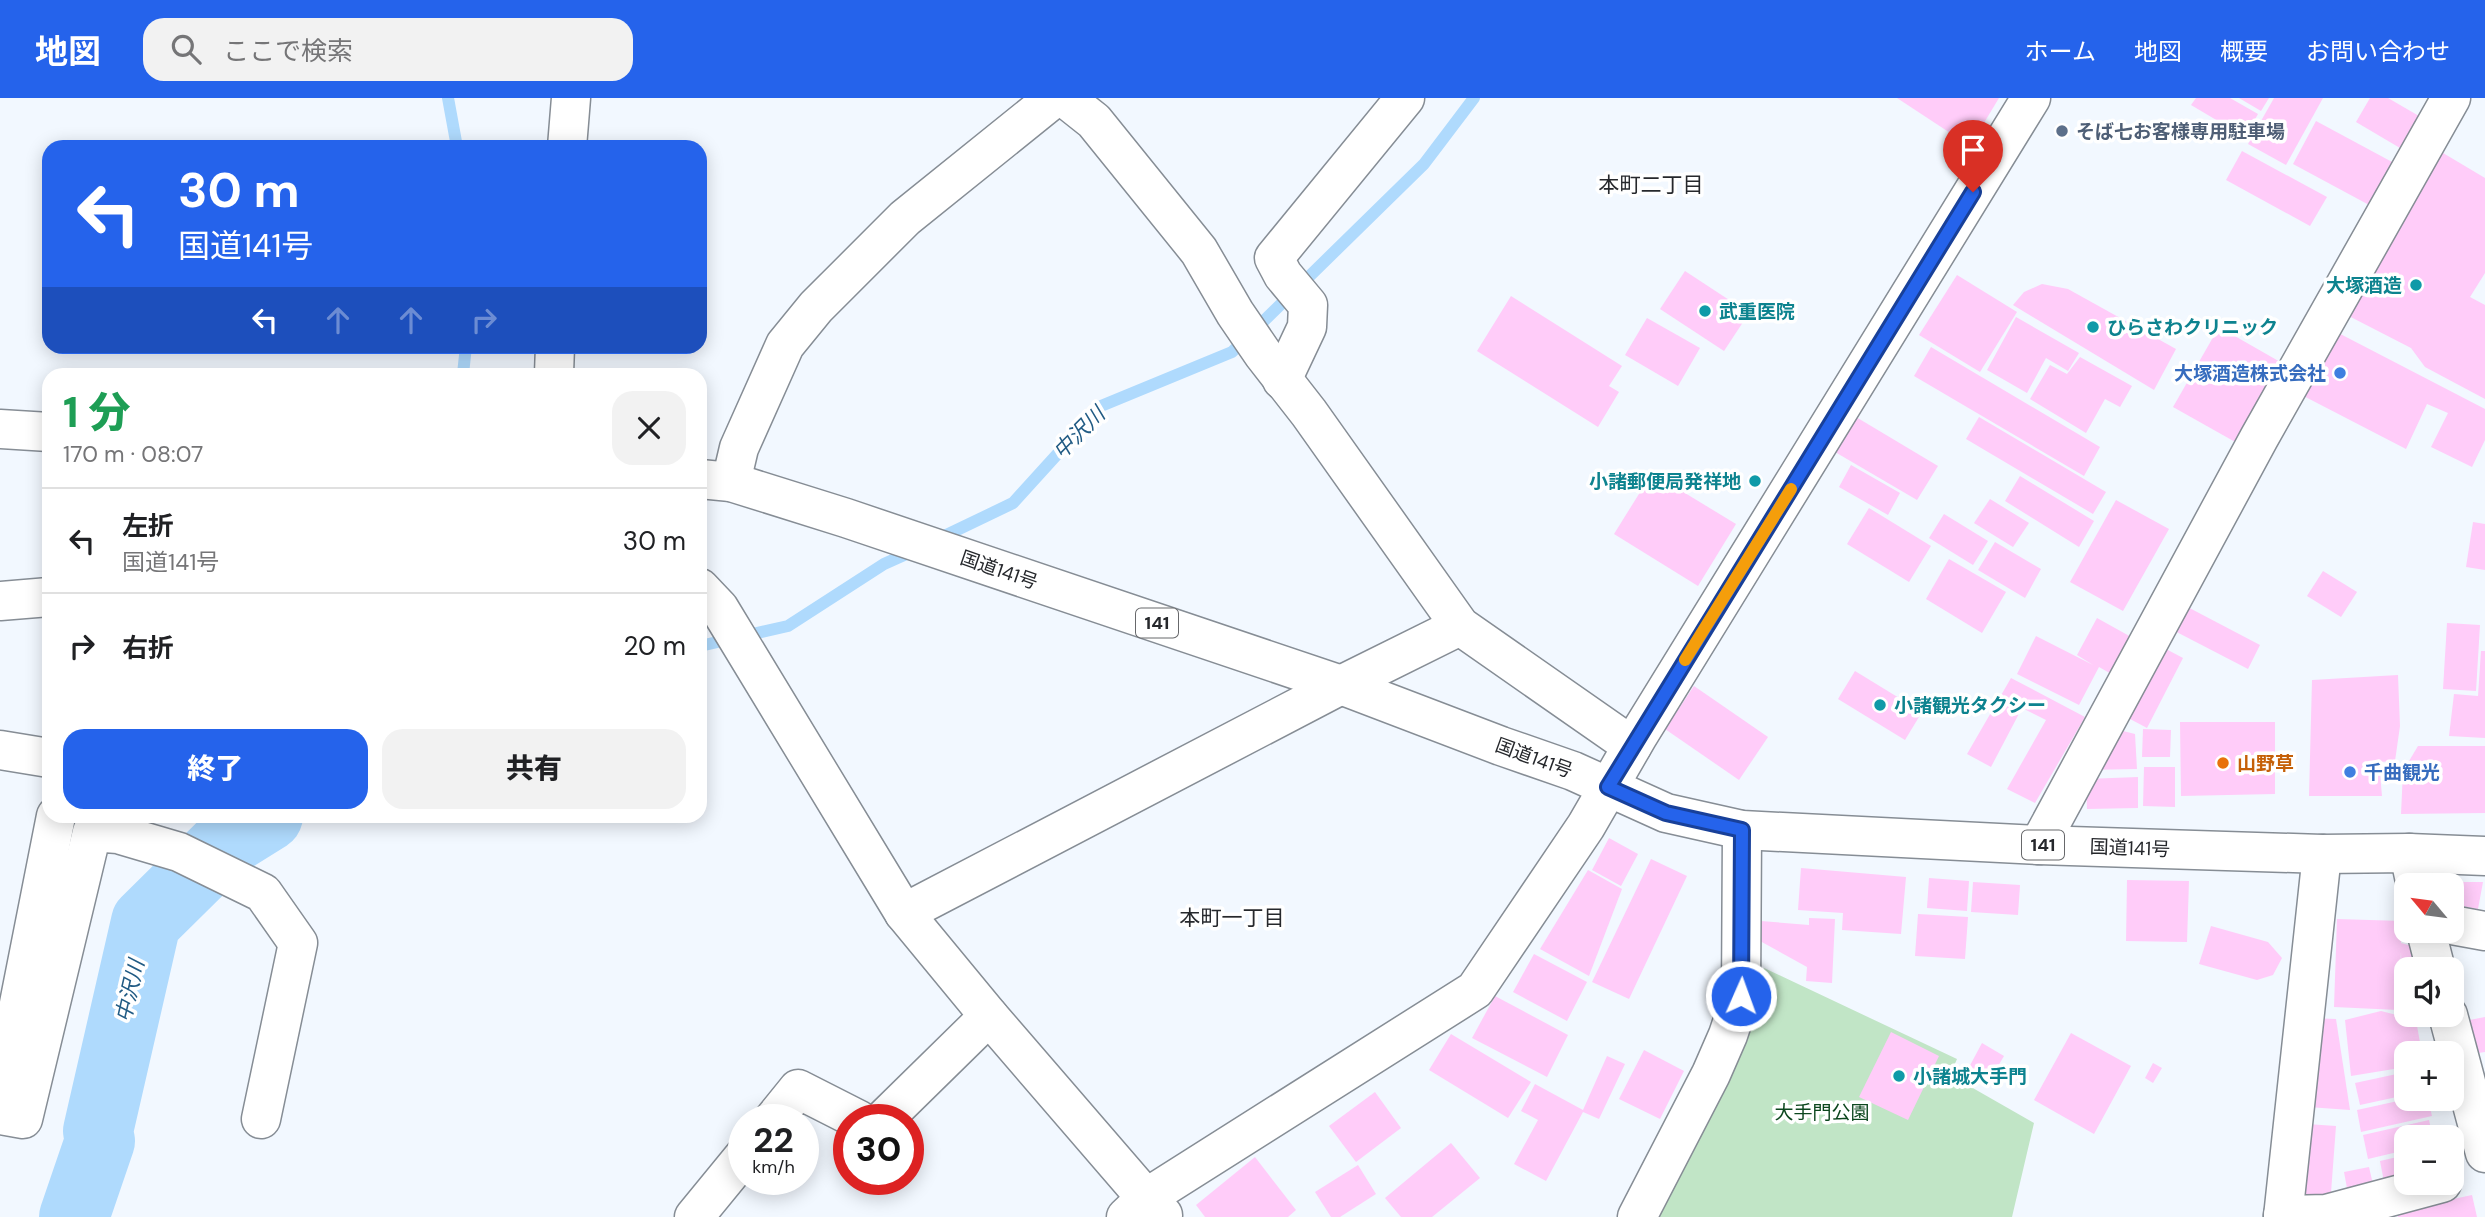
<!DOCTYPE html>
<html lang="ja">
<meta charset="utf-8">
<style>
:root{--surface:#fff;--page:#f2f2f2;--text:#202124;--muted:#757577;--line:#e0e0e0;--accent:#2563eb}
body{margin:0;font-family:"DM Sans","Noto Sans JP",sans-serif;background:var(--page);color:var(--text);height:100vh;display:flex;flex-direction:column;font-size:26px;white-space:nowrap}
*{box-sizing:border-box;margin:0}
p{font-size:23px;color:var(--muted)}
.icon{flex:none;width:38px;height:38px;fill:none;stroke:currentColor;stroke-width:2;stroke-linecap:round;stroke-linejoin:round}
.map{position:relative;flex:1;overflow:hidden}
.drawer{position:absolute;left:42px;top:270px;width:665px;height:455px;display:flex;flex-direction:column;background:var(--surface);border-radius:21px;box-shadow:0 4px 18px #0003}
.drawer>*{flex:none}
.hud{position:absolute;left:42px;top:42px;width:665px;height:214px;border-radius:21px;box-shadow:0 4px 18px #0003;background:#2563eb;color:#fff;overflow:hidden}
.needle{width:46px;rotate:299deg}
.fabs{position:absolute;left:2394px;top:775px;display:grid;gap:14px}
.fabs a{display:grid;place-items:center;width:70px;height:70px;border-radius:14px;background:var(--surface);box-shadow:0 4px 18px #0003;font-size:35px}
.speed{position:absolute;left:728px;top:1006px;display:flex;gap:14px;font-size:35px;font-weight:700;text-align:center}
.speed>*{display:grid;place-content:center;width:91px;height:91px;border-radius:50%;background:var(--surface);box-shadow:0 4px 18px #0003;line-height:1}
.speed small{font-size:18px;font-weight:400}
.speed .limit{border:10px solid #d22;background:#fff;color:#111}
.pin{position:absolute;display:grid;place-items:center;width:60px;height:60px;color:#fff;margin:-72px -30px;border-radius:50% 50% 50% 0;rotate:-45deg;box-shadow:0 0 7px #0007}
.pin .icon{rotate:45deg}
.me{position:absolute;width:77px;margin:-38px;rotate:2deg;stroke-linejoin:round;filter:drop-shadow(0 0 5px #0008)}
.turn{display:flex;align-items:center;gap:24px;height:147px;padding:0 21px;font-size:32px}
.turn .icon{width:91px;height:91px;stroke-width:2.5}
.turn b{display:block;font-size:49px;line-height:60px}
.lanes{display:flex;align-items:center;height:66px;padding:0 21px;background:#0003;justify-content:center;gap:35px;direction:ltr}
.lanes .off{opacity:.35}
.round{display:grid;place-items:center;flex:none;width:74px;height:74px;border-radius:21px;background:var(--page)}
.head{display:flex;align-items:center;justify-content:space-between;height:119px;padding:0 21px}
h1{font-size:42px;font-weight:800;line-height:52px;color:#1e9e55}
.action{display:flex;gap:14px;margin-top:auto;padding:14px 21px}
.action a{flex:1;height:80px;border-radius:21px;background:var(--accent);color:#fff;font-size:28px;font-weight:800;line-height:80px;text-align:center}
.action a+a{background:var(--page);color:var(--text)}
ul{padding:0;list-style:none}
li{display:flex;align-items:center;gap:21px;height:105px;padding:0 21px;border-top:2px solid var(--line)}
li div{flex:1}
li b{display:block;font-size:26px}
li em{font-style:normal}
header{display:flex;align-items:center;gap:42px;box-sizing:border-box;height:98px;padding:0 35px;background:var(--accent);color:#fff}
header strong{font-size:33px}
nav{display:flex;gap:38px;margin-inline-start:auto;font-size:24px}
.search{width:490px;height:63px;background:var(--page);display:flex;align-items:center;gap:18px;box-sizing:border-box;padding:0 24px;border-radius:21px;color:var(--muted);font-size:26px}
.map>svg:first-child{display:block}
.green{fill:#c1e5c6}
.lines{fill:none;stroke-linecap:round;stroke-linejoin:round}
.stream{stroke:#afdafd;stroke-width:12}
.river{stroke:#afdafd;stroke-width:70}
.building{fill:#ffccf9}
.minor-casing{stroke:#868d95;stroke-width:41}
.highway-casing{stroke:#868d95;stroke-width:41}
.minor{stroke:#fff;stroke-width:38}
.highway{stroke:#fff;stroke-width:38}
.route-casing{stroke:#184099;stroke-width:18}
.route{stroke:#2563eb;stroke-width:12}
.slow{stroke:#f59e0b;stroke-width:12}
.service-dot{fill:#5c6f8a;stroke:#fff;stroke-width:2.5}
.culture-dot{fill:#0f9aa8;stroke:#fff;stroke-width:2.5}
.shop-dot{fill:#3f7fe0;stroke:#fff;stroke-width:2.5}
.food-dot{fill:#e8710a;stroke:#fff;stroke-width:2.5}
.labels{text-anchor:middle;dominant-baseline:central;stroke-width:7;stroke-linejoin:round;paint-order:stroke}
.shield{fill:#fff;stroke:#67686b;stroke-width:2}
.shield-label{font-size:18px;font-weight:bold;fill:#26282c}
.service-label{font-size:19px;font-weight:bold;fill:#4e5e75;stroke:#fff;text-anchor:start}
.culture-label{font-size:19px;font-weight:bold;fill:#0d838f;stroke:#fff;text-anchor:start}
.shop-label{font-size:19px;font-weight:bold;fill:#366cbe;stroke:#fff;text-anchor:end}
.street-label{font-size:19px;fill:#26282c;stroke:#fff}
.food-label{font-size:19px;font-weight:bold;fill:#c56008;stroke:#fff;text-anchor:start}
.park-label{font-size:19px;fill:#0c471e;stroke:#fff}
.neighbourhood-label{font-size:21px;fill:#26282c;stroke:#fff}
.water-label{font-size:21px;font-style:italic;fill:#215b84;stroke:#fff}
</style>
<header>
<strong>地図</strong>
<div class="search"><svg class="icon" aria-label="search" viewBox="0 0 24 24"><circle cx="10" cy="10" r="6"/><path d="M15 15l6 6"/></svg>ここで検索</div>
<nav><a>ホーム</a><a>地図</a><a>概要</a><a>お問い合わせ</a></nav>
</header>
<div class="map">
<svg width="2485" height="1119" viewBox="0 0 2485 1119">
<rect width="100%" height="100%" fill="#f2f8ff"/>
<polygon class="green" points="1764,870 1957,961 1950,977 2034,1025 2012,1119 1656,1119 1760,888"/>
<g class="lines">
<g class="stream">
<polyline points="448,0 457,49"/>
<polyline points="463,276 466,248"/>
<polyline points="936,442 1013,405 1101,308 1232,254 1424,66 1474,0"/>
<polyline points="700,548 788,528 884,466 913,453"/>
</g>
<polyline class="river" points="74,1119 100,1043 98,1033 146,824 228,743 268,718"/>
</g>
<g class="building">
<polygon points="1897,0 1999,0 1970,48"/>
<polygon points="2196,0 2230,0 2258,16 2245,39 2191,7"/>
<polygon points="2239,0 2269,0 2261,13"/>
<polygon points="2274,0 2323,0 2286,67 2248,46"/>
<polygon points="2370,0 2388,0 2419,18 2400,50 2356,24"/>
<polygon points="2316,23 2394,65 2371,108 2293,66"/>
<polygon points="2433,49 2485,80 2485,175 2470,199 2485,207 2485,301 2425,269 2411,250 2339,213"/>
<polygon points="2242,53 2327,99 2310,128 2226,82"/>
<polygon points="1685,173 1749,215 1724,253 1660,211"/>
<polygon points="1957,177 2017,214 1980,274 1919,237"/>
<polygon points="2042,186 2068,191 2176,251 2154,292 2013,207 2024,194"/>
<polygon points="1511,198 1622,268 1609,288 1619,294 1598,329 1477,253"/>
<polygon points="2016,219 2079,255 2068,273 2046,260 2027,295 1987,272"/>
<polygon points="1647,220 1700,250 1678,288 1625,257"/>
<polygon points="2323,227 2485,311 2485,342 2472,369 2431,349 2448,315 2427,306 2406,351 2290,291"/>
<polygon points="2219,229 2282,265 2237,345 2173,309"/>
<polygon points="1931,249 2100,349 2084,378 1914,278"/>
<polygon points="2080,259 2132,288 2120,309 2105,301 2086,335 2030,301 2050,267 2067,276"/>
<polygon points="1856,319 1938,368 1917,402 1835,354"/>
<polygon points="1979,319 2106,394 2093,416 1966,341"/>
<polygon points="1851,367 1900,395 1888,417 1839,389"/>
<polygon points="1652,375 1736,426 1698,488 1614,436"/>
<polygon points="2020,378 2094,423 2079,449 2005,403"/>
<polygon points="1990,401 2029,425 2013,449 1974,425"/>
<polygon points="2116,402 2169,431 2123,513 2070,484"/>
<polygon points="1869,410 1931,448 1909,484 1847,446"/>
<polygon points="1944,416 1988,443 1973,467 1929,440"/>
<polygon points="2473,424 2485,426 2485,472 2466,469"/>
<polygon points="1995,444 2041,471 2025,500 1978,472"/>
<polygon points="1949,461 2006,494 1982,535 1926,501"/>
<polygon points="2323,473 2357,494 2341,519 2307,498"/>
<polygon points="2178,504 2260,547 2248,571 2165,528"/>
<polygon points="2097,520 2133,540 2113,577 2099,569 2079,607 2017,576 2036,538 2093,567 2077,557"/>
<polygon points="2447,525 2480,527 2476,593 2443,591"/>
<polygon points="2151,543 2183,560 2147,630 2115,613"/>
<polygon points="2481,553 2485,553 2485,640 2449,638 2454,596 2478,598"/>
<polygon points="1855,573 1922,614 1905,642 1838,601"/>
<polygon points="2398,577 2400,628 2395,663 2379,664 2382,698 2309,698 2312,582"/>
<polygon points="2011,580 2085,619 2035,705 2007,691 2046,622 2022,610 1991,669 1967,656"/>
<polygon points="1694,588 1768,639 1739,682 1665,631"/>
<polygon points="2180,624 2275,624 2275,696 2181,698"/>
<polygon points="2111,630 2135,636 2137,671 2085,672"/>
<polygon points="2143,631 2171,632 2170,659 2142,659"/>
<polygon points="2418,648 2485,648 2485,715 2401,716 2403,673"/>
<polygon points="2144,669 2175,669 2175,709 2143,708"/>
<polygon points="2138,679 2138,710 2087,711 2086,681"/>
<polygon points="1609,740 1638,756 1621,788 1592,772"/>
<polygon points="1651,761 1687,778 1629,901 1592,884"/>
<polygon points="1801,770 1906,779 1901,836 1842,832 1843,815 1798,812"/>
<polygon points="1588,772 1622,791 1589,878 1540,851"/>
<polygon points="1929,780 1969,783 1967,813 1927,810"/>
<polygon points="2127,782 2189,783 2187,844 2126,843"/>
<polygon points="1973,784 2020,787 2018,817 1971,814"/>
<polygon points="2444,784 2483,784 2478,811 2452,806 2452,788 2443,788"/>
<polygon points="1918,816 1968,819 1965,861 1915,858"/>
<polygon points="1809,820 1835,821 1832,885 1806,883 1807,869 1760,843 1761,823 1809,827"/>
<polygon points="2337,821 2402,823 2401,845 2415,849 2420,872 2406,872 2406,912 2403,912 2401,854 2398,912 2334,909"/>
<polygon points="2211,828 2268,844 2282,860 2273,877 2257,882 2199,866"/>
<polygon points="1534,856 1587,884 1567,923 1513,894"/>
<polygon points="1495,898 1568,937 1547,979 1472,940"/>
<polygon points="2381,913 2416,922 2422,956 2406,956 2406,969 2351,978 2345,922"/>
<polygon points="2485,919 2485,954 2465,957 2459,924"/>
<polygon points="2311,920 2336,921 2350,1012 2308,1009"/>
<polygon points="1891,934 1939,958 1908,1022 1859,999"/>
<polygon points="2071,935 2131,968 2094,1036 2034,1002"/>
<polygon points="1451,936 1531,984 1508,1020 1429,972"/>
<polygon points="1982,945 2004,958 1988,985 1967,973"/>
<polygon points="1644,952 1684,973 1660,1021 1619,1001"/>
<polygon points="1607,958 1625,966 1599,1021 1583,1014 1546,1083 1514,1066 1538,1022 1521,1013 1535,986 1583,1012"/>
<polygon points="2153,965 2162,970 2153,985 2145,980"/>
<polygon points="2406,974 2406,997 2360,1007 2355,985"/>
<polygon points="1375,994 1401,1030 1356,1064 1329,1028"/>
<polygon points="2407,1001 2428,1001 2432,1018 2361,1034 2357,1012"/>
<polygon points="2429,1022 2433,1040 2406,1040 2406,1052 2368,1061 2363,1037"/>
<polygon points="2307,1026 2336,1028 2330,1108 2300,1106"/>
<polygon points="1451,1045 1480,1080 1432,1119 1401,1119 1385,1100"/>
<polygon points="2406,1057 2406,1080 2384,1084 2380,1063"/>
<polygon points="1255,1059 1296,1112 1288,1119 1205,1119 1196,1107"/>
<polygon points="1358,1067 1376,1096 1340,1119 1331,1119 1315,1094"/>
<polygon points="2369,1069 2375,1095 2349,1101 2344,1074"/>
<polygon points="2472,1097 2477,1119 2398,1119 2397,1113"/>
</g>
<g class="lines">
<g class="minor-casing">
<g id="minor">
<polyline points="1065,0 1094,23 1199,153 1235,215 1263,256 1309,315 1460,528 1632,648"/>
<polyline points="567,49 571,0"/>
<polyline points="554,276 555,248"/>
<polyline points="1282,282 1307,229 1308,207 1283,177 1274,160 1405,0"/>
<polyline points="731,384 739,350 785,247 816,209 905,120 1054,0"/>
<polyline points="700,490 719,510 904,815 989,918 1146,1100 1163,1117"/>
<polyline points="0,503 49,499"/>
<polyline points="0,652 49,660"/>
<polyline points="2039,747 2259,340 2451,0"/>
<polyline points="2409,755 2416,788"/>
<polyline points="904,815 1341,587 1460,528"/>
<polyline points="2452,827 2485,833"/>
<polyline points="2426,833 2436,872"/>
<polyline points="2448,917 2485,1055"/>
<polyline points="0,1002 56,718"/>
<polyline points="0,1017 23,1021 92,734 118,736 179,754 263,795 298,845 261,1021"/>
<polyline points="773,1022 798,991 859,1022"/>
<polyline points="883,1022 989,918"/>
<polyline points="2283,1117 2326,1116 2442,1085"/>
<polyline points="694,1119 744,1058"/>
<polyline points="1126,1119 1146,1100 1475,892 1586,728 1638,638 2031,0"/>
<polyline points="1637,1119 1711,976 1728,937 1741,898 1742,732"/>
<polyline points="2283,1119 2322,756"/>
</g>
</g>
<g class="highway-casing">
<g id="highway">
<polyline points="0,331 49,334"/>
<polyline points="700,381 731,384 846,420 1341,587 1501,648 1573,673 1666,715 1742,732 2039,747 2322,756 2409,755 2485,758"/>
</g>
</g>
<use href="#minor" class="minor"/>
<use href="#highway" class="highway"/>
</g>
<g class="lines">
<g class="route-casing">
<polyline id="route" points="1741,898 1742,732 1666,715 1608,689 1973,94"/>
</g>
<use href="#route" class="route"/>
<polyline class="slow" points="1685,562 1791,391"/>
</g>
<circle class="service-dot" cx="2062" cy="33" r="7"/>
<g class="culture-dot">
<circle cx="2416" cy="187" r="7"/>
<circle cx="1705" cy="213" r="7"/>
<circle cx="2093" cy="229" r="7"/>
<circle cx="1755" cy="383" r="7"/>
<circle cx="1880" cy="607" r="7"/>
<circle cx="1899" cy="978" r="7"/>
</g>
<g class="shop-dot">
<circle cx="2340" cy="275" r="7"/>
<circle cx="2350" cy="674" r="7"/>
</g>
<circle class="food-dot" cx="2223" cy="665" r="7"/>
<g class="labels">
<g class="shield">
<rect x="1136" y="510.5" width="42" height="29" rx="5"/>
<rect x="2022" y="732.5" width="42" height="29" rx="5"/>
</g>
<g class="shield-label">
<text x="1157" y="525">141</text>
<text x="2043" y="747">141</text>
</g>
<g class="service-label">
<text x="2076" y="33">そば七お客様専用駐車場</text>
</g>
<g class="culture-label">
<text x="2402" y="187" text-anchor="end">大塚酒造</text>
<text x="1719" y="213">武重医院</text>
<text x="2107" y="229">ひらさわクリニック</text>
<text x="1741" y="383" text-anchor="end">小諸郵便局発祥地</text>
<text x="1894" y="607">小諸観光タクシー</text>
<text x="1913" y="978">小諸城大手門</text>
</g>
<g class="shop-label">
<text x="2326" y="275">大塚酒造株式会社</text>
<text x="2364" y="674" text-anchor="start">千曲観光</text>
</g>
<g class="street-label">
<text transform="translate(999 472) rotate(19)">国道141号</text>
<text transform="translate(1534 660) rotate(20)">国道141号</text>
<text transform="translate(2130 750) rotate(2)">国道141号</text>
</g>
<g class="food-label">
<text x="2237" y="665">山野草</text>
</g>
<g class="park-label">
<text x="1822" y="1014">大手門公園</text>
</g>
<g class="neighbourhood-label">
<text x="1651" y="87">本町二丁目</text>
<text x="1232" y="820">本町一丁目</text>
</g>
<g class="water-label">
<text transform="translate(1079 335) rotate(-45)">中沢川</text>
<text transform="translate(130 893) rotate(-77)">中沢川</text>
</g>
</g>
</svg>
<div class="fabs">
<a><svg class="needle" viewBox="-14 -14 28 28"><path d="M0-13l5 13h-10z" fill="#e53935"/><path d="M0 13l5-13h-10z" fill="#757577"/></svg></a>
<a><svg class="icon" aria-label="sound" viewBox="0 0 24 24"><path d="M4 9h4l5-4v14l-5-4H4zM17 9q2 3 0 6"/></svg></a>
<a>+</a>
<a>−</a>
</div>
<div class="speed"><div>22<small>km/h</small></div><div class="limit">30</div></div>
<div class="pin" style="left:1973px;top:94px;background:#d93025"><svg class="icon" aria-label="arrive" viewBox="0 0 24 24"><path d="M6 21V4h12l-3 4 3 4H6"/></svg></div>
<svg class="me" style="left:1741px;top:898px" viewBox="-20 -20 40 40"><circle r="17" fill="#2563eb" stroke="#fff" stroke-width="3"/><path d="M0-11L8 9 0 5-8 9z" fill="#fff"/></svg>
<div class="hud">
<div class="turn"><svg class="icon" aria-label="left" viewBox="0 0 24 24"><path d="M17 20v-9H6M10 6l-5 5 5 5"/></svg><div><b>30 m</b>国道141号</div></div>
<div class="lanes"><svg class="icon" aria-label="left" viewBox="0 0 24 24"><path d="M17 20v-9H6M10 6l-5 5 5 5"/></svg><svg class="icon off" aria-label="ahead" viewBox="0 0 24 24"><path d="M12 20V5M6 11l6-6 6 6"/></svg><svg class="icon off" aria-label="ahead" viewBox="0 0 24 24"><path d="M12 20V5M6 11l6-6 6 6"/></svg><svg class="icon off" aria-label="right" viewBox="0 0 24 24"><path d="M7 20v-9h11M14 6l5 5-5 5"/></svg></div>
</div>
<section class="drawer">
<div class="head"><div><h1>1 分</h1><p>170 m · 08:07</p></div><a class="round"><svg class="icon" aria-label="close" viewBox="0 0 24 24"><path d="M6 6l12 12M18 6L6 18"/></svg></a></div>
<ul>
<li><svg class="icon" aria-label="left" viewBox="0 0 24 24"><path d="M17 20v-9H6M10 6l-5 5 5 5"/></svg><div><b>左折</b><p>国道141号</p></div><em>30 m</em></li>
<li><svg class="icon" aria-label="right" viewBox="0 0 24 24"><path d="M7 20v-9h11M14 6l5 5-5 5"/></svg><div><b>右折</b></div><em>20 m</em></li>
</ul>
<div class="action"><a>終了</a><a>共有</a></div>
</section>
</div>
